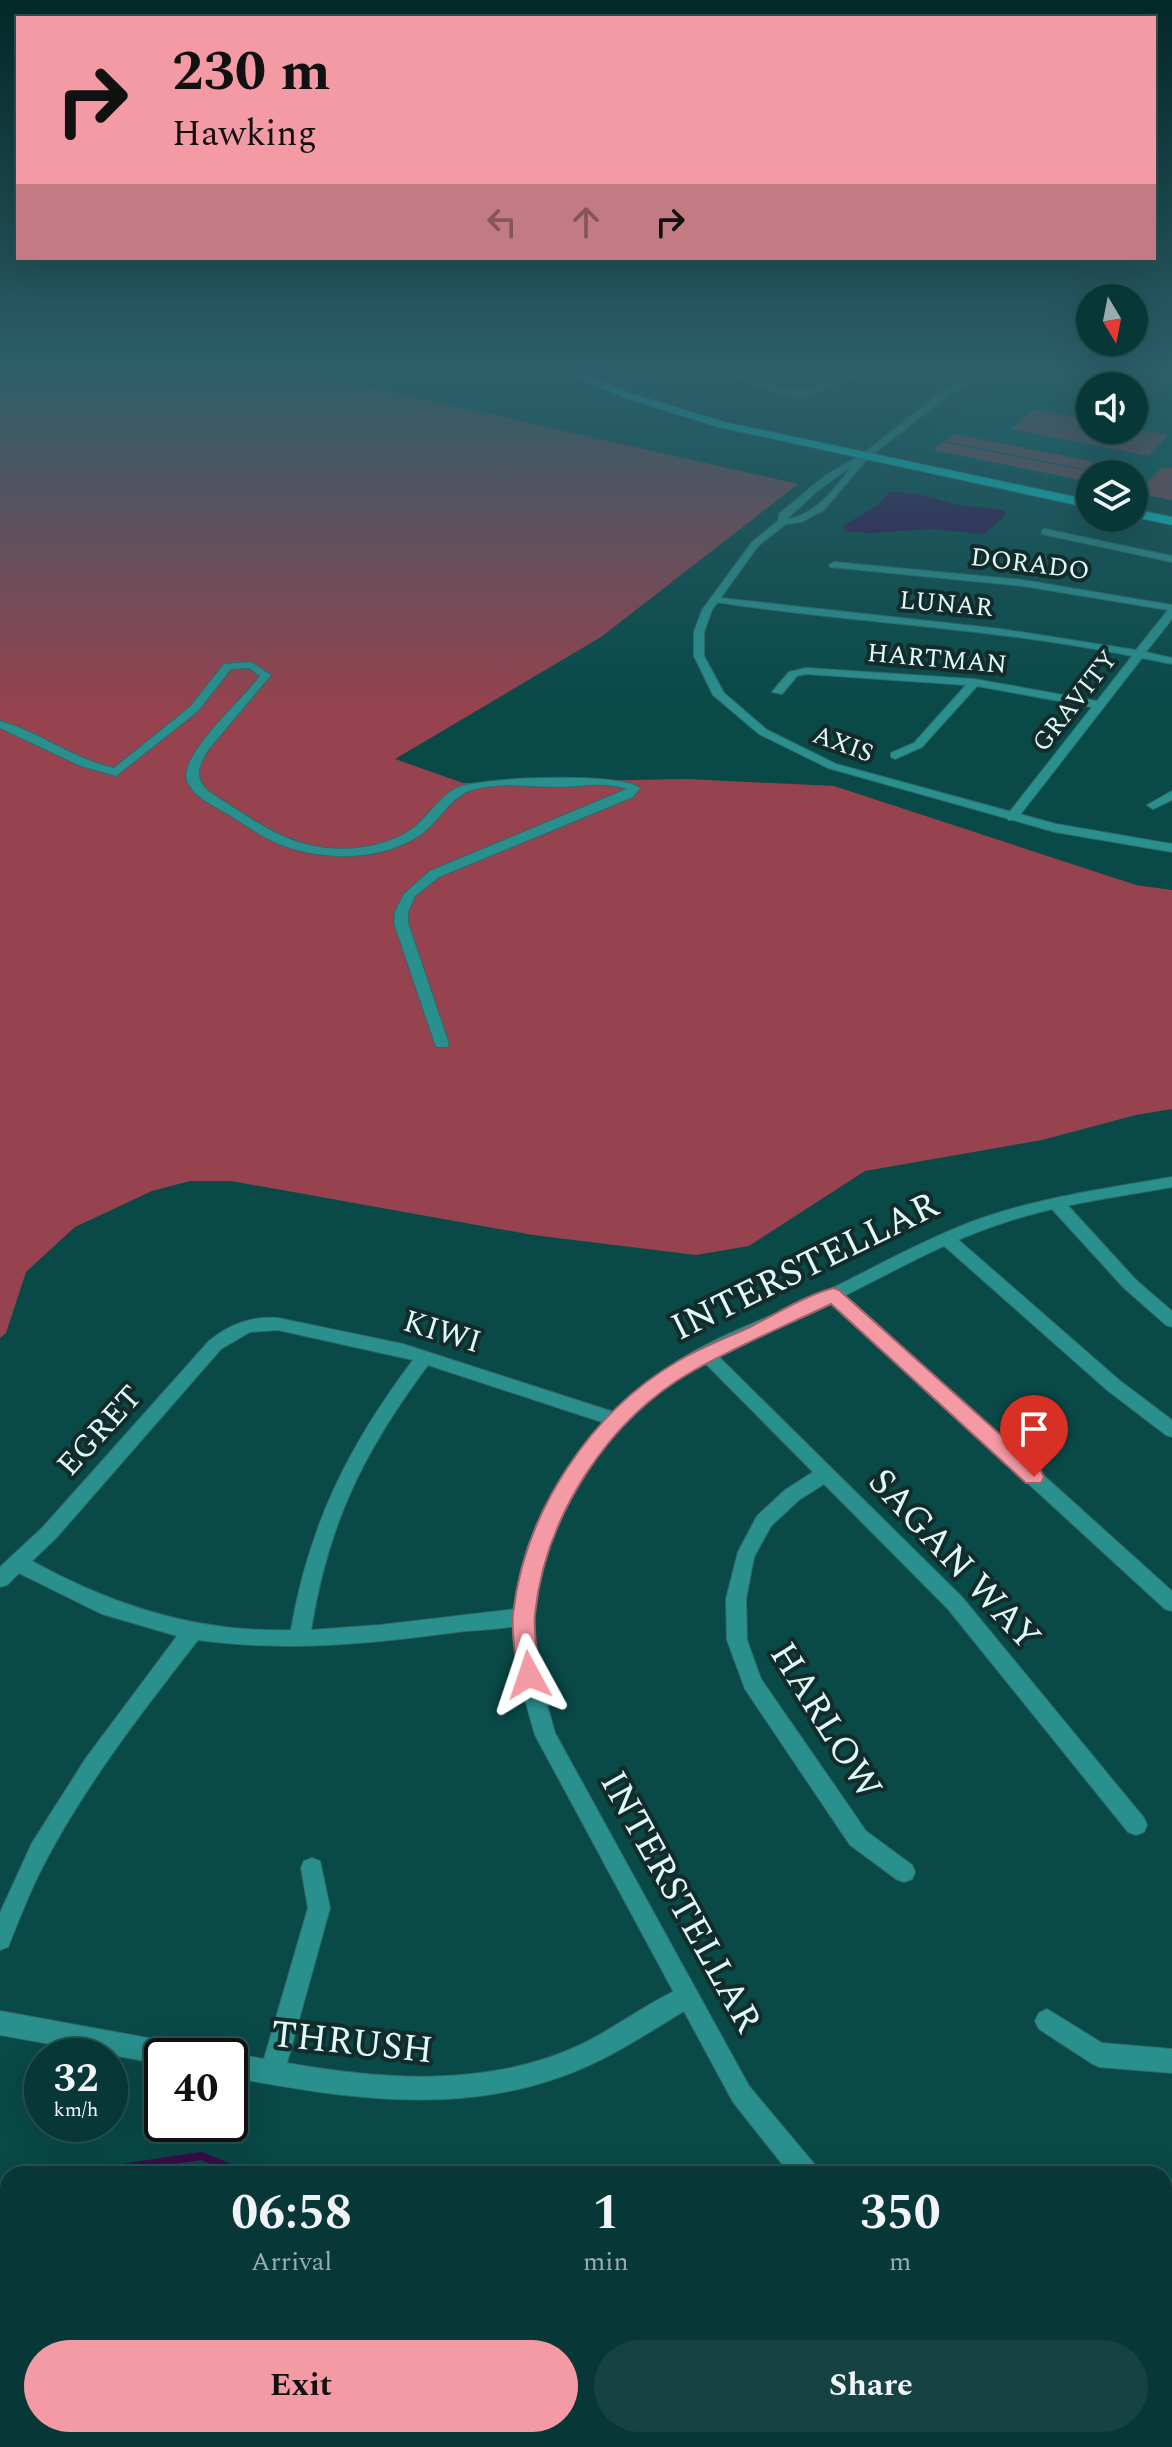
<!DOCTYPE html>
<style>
:root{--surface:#073736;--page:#154242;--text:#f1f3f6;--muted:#98acad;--line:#285151;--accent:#f49aa4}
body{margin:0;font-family:Spectral,serif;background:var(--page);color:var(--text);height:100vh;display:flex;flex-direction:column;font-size:30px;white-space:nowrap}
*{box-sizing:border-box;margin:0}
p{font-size:26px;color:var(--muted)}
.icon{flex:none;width:44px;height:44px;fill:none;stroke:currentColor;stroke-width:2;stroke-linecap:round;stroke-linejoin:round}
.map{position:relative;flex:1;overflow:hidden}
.side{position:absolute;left:0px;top:2166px;width:1172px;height:282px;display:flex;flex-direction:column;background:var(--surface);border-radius:24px 24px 0 0;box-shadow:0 8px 32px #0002,0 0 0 2px var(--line)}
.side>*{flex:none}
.guide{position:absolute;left:16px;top:16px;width:1140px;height:244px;border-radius:0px;box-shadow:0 8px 32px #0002,0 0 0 2px var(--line);background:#f49aa4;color:#111;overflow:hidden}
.needle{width:52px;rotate:170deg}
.buttons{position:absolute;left:1076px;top:284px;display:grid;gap:16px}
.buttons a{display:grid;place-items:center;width:72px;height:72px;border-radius:50%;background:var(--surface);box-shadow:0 8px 32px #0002,0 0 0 2px var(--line);font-size:40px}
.speed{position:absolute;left:24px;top:2038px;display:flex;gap:16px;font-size:40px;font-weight:700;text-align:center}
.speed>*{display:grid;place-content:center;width:104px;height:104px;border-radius:50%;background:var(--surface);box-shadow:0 8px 32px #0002,0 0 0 2px var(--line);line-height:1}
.speed small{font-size:20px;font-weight:400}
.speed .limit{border:4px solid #111;border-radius:12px;background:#fff;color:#111}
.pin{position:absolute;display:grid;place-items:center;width:68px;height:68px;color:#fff;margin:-82px -34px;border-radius:50% 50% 50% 0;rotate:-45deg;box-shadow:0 0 8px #0007}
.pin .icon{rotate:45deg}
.me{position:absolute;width:88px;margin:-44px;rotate:355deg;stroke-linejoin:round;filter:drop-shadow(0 0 6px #0008)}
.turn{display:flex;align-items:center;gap:28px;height:168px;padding:0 24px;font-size:36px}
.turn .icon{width:104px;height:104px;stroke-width:2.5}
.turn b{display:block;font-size:56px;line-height:68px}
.lanes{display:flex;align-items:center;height:76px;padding:0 24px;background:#0003;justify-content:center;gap:40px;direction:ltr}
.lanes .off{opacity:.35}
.eta{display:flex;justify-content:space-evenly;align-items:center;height:136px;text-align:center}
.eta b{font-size:48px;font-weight:700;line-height:56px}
.button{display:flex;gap:16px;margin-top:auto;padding:16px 24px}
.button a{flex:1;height:92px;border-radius:48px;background:var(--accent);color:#111;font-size:32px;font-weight:700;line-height:92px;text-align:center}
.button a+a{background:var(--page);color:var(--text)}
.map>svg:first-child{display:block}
.built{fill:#005452;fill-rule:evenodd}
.green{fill:#96424f}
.water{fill:#390d4c}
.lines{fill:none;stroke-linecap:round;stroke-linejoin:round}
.stream{stroke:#390d4c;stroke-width:8}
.minor-casing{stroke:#2f6968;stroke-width:2}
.tertiary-casing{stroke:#2f6968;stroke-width:2}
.primary-casing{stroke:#2f6968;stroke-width:2}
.minor{fill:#2a908e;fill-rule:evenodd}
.tertiary{fill:#2a908e;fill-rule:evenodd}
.primary{fill:#02d8d5;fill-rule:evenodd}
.route{fill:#f49aa4;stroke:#9f646b;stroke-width:2}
.labels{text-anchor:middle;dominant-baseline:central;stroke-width:8;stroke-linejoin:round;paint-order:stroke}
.far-street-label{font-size:26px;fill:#ddf9f8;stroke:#132b2a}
.street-label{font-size:32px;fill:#ddf9f8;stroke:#132b2a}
.near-street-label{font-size:38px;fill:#ddf9f8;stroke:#132b2a}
</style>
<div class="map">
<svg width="1172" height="2447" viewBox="0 0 1172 2447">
<rect width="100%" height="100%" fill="#094948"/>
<g class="built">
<polygon points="282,367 457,367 353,381"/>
<path d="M1048,367h124v133l-38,-8v-18h-44v12l-164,-34 -7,-7 69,-55zM1090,386h44v44h-44z"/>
</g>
<g class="green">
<polygon points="0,367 282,367 798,484 601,637 395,759 463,783 686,779 834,786 1136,885 1172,890 1172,1109 1136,1115 1042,1140 865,1171 749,1246 696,1255 533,1235 231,1181 190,1181 152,1191 75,1227 26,1272 6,1333 0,1338"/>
<polygon points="1034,409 1090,420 1090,430 1134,428 1168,435 1149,456 1011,429"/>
<polygon points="954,434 1135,470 1131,474 1107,474 945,441"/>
<polygon points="943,442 1101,474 1090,474 1090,482 934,450"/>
<polygon points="1161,468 1172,468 1172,500 1137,493"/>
</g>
<path class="water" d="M890,492c25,-1 47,7 70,13 16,3 31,1 46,7l-1,4 -21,18 -50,-5 -66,4 -23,-2 -2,-5 35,-21z"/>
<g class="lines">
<g class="stream">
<polyline points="82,2174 201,2156 246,2174"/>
<polyline points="0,2202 8,2200"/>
</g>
<g class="minor-casing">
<g id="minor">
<path d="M708,367c32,0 60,26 92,24 17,-1 54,-18 72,-24h12l-82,30 -22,-3z"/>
<polygon points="1045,529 1172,556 1172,562 1042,534 1042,530"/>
<path d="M834,562l189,18 149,25v14l-26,33 26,6v6l-30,-6 -126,162h-8v-6l84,-107 -115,-21 -55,61 -27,12 -4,-2v-4l23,-10 52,-58 -160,-11 -9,2 -15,18 -10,-2 17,-20 17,-4 168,11 123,22 35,-45c-137,-28 -279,-33 -417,-54l-4,-1v-4l290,32 135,21 32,-40 -145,-24 -193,-19 -1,-2z"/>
<path d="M251,662l20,13 -63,75c-11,18 -14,30 3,43 24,15 48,33 74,44 37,17 89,16 124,-6 19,-12 29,-35 50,-44 26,-10 162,-15 181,1l-7,9 -194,80 -24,19 -7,16v11l41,121 -2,3h-10l-2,-3 -41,-121 1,-11 9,-18 26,-23 197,-82c-21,-8 -45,-2 -67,-2 -29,0 -63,-6 -91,4 -21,9 -31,32 -49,44 -40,27 -98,26 -141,9 -17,-7 -32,-18 -48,-28 -14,-9 -35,-17 -43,-33 -13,-26 57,-85 72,-107l-11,-8 -18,1 -33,42 -82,65 -35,-10 -81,-38v-7c40,11 73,38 114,47l76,-61 34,-43z"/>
<polygon points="1172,791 1172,800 1153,809 1147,805"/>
<polygon points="1056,1198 1062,1199 1136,1280 1172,1311 1172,1327 1166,1325 1124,1288 1050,1207 1048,1203"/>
<polygon points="948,1234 954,1236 1119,1380 1172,1420 1172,1437 1166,1435 1107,1390 942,1244 940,1240"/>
<polygon points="833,1289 839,1291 1172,1591 1172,1611 1165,1609 827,1299 825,1295 827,1291"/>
<path d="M278,1318l125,26 220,71 3,5 -3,5 -6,2 -189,-62c-64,86 -100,158 -117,265l69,-5 144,-17 7,2 3,6 -3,6c-23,8 -50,7 -74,10 -87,12 -172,20 -259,8 -56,72 -114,146 -156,228 -13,25 -23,52 -34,79l-8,3v-37l32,-70 54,-85 91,-122 -75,-22 -83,-41 -12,12 -7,2v-20l43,-40 166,-186c21,-17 42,-25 69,-23zM278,1330l135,30c-64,85 -104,165 -122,270 -93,3 -178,-24 -259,-69l25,-24 164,-188 29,-17z"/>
<polygon points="707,1349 713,1351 962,1597 1144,1818 1147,1825 1144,1832 1136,1835 1128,1832 948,1609 824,1484 799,1500 771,1526 754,1557 746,1599 747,1640 761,1679 866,1831 912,1865 915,1872 912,1879 904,1882 896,1879 850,1845 745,1689 727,1640 726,1599 738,1552 757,1516 785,1490 813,1472 701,1359 698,1355 701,1351"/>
<path d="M312,1858l8,3 10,47 -43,155c96,17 201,25 293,-18 36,-17 69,-44 106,-59l8,3 4,8 -4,8c-37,22 -72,46 -111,63 -115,50 -234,31 -353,9v-21h-7l7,-3 34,6 44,-151 -7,-40 3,-7z"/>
<polygon points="1047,2009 1102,2043 1172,2049 1172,2073 1099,2067 1091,2063 1039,2029 1035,2021 1039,2013"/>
<polygon points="0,2011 181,2044 189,2048 193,2056 162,2056 162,2064 0,2035"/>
</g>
</g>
<g class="tertiary-casing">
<g id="tertiary">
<path d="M987,367h11l-52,30 -78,61 -44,52 -23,12 -15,2 -28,22 -46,64 -8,22v24l20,37 43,37 69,34 220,60 116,20v8l-117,-20 -227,-64 -69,-34 -46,-39 -19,-39v-24l8,-22 50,-68 26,-21 1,-7 47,-39 38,-22 76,-60zM853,465c-18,22 -36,50 -66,54l29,-27z"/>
<path d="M1172,1177v10c-55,10 -112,17 -166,35 -64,20 -122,55 -182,84 -45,22 -94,38 -136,66 -85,56 -158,155 -154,260 1,35 12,68 21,101l194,353 66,79 3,9h-28l-57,-72 -198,-367c-10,-35 -21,-71 -21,-107 1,-107 74,-208 161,-265 42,-28 91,-44 137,-65 53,-25 104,-55 159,-76 64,-24 133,-33 201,-45z"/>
<polygon points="1164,2333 1172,2334 1172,2360 1164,2359"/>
</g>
</g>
<g class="primary-casing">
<g id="primary">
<polygon points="555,367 569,367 627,392 724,422 1090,500 1090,508 718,427 619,396"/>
<polygon points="1134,509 1172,517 1172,525 1134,517"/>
</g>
</g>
<use href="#minor" class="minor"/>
<use href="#tertiary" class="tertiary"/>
<use href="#primary" class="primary"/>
</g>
<linearGradient id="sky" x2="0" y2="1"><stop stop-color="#052828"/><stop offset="0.52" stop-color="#2c5f6a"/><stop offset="1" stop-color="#2c5f6a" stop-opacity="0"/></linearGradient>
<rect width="1172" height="710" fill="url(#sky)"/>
<path class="route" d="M833,1288l6,2 202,181 3,6 -3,6h-15l-195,-179c-46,22 -94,42 -138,67 -85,48 -148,146 -158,243 -2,19 3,42 5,61l-3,7 -8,3 -8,-3 -4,-7c-1,-19 -6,-42 -4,-61 11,-101 77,-202 165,-253 22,-13 48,-23 72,-34 26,-13 54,-31 83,-39z"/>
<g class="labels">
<g class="far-street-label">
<text transform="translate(1030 564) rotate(7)">DORADO</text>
<text transform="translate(946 604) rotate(5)">LUNAR</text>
<text transform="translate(937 659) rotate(5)">HARTMAN</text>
<text transform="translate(1075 701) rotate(-52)">GRAVITY</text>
<text transform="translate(843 744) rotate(20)">AXIS</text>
</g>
<g class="street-label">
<text transform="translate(442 1332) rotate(17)">KIWI</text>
<text transform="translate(100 1431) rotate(-48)">EGRET</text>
</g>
<g class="near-street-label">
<text transform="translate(805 1267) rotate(-26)">INTERSTELLAR</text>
<text transform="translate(954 1560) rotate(47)">SAGAN WAY</text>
<text transform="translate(825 1721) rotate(58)">HARLOW</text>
<text transform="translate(680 1902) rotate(61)">INTERSTELLAR</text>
<text transform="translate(352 2043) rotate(6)">THRUSH</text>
</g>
</g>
</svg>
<div class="buttons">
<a><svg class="needle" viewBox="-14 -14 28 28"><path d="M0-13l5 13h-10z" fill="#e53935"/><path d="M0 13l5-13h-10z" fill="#98acad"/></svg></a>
<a><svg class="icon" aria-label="sound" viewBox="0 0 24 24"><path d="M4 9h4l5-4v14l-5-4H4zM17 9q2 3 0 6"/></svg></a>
<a><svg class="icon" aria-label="layers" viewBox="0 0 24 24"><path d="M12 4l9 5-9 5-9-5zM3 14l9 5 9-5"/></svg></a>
</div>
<div class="speed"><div>32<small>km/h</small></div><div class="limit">40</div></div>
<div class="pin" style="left:1034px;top:1477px;background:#d93025"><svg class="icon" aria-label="arrive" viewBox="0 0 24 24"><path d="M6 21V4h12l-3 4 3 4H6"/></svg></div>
<svg class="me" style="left:529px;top:1675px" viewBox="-20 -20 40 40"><path d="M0-17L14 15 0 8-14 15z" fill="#f49aa4" stroke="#fff" stroke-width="4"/></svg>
<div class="guide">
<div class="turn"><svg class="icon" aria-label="right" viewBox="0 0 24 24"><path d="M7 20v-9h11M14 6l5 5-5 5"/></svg><div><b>230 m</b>Hawking</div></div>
<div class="lanes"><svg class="icon off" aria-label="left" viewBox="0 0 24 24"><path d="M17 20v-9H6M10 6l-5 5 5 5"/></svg><svg class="icon off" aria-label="ahead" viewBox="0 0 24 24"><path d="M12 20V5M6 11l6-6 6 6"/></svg><svg class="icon" aria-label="right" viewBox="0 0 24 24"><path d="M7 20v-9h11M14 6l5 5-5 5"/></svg></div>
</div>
<section class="side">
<div class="eta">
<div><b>06:58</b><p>Arrival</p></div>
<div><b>1</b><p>min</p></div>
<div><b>350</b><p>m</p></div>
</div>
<div class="button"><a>Exit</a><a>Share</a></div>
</section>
</div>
